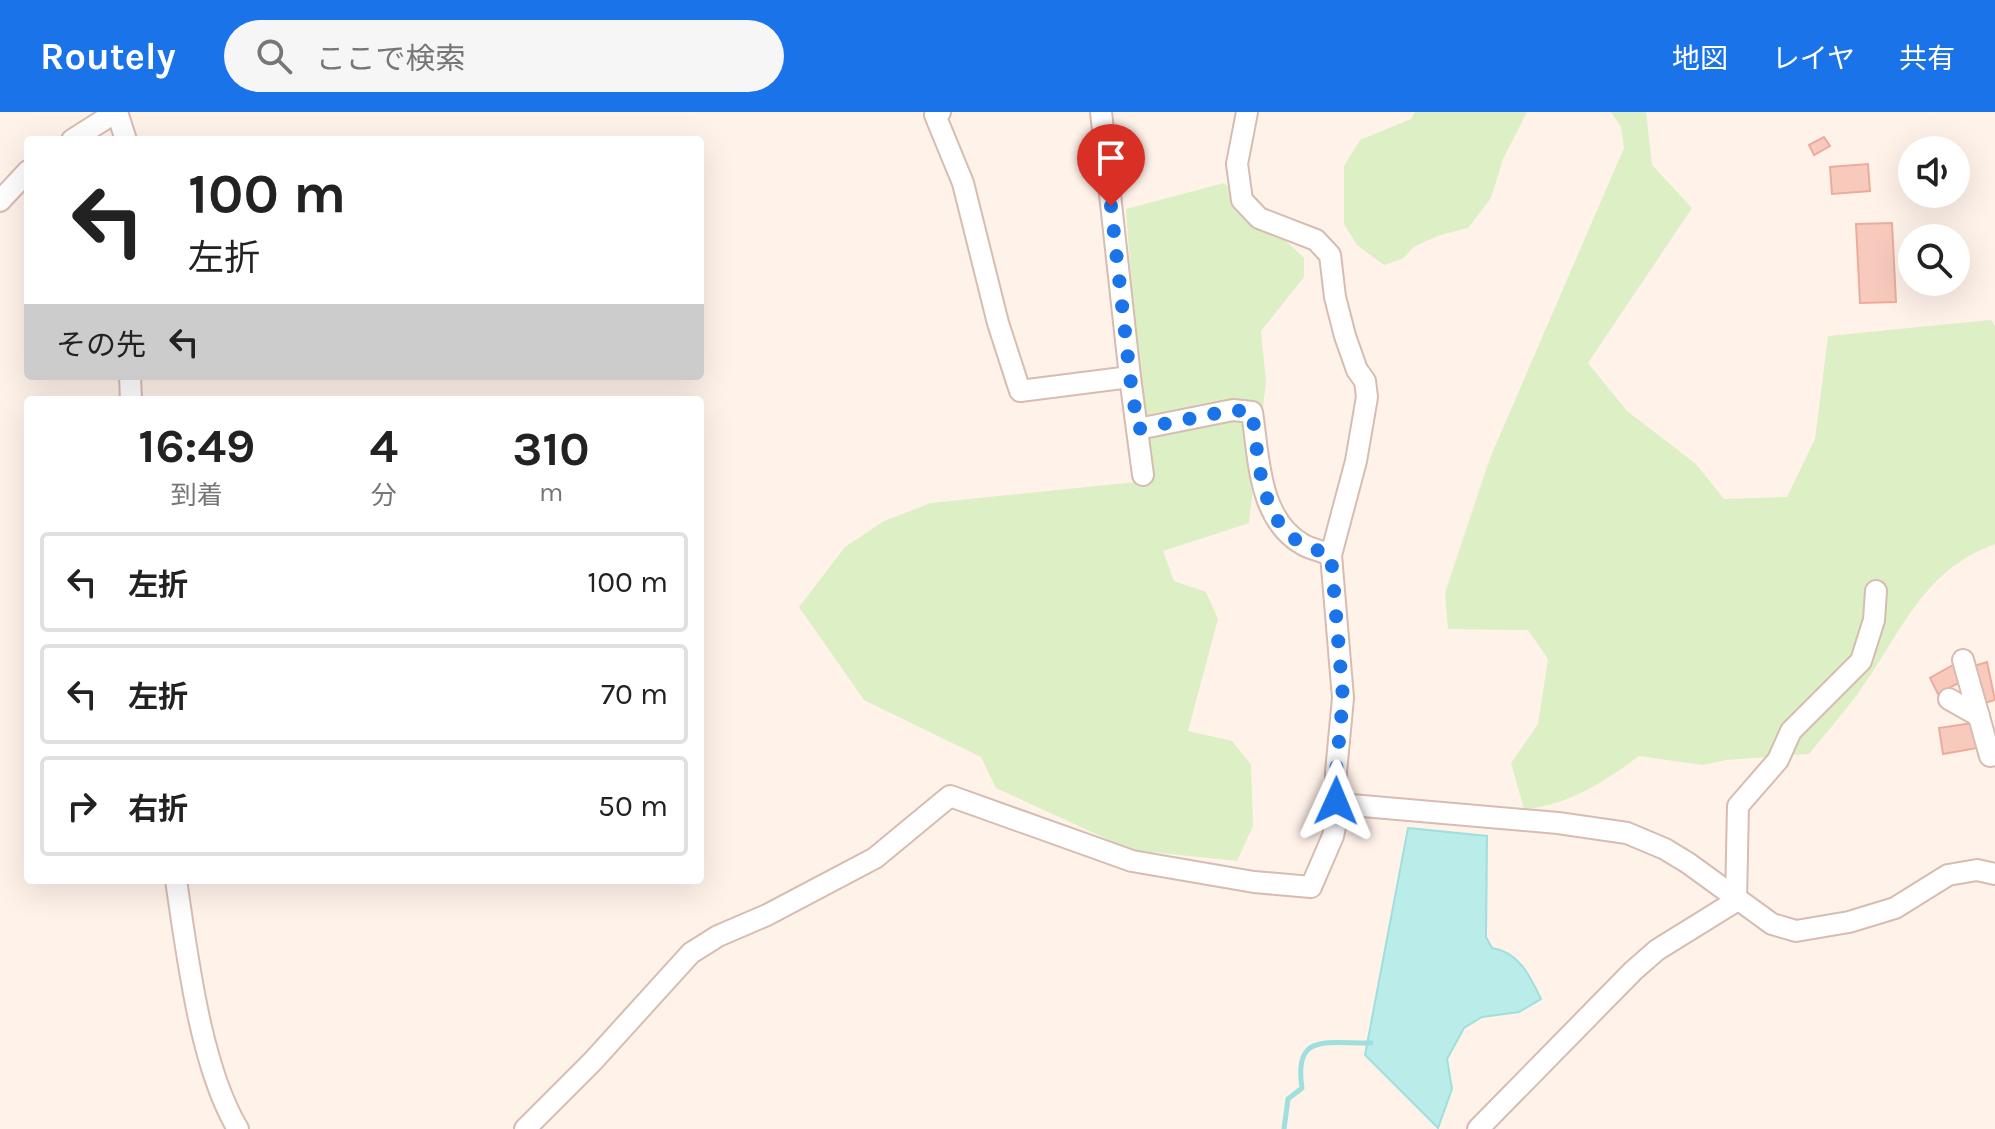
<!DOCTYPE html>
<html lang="ja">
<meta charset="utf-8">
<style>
:root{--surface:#fff;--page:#f6f6f6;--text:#222;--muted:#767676;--line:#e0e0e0;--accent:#1a73e8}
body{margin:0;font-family:Karla,"Noto Sans JP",sans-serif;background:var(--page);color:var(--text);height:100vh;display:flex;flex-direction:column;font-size:30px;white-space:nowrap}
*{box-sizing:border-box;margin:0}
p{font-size:26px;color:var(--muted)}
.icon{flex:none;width:44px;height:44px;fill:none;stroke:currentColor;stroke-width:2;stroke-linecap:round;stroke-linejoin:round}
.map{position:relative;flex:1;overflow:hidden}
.sheet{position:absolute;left:24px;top:284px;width:680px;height:488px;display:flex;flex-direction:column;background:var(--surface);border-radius:8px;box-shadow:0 8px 32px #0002}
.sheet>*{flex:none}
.guide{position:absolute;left:24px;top:24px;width:680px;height:244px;border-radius:8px;box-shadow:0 8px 32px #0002;background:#fff;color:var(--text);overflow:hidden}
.fabs{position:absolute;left:1898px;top:24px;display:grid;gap:16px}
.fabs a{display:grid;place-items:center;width:72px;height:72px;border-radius:50%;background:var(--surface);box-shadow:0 8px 32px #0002;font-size:40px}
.pin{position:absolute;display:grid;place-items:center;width:68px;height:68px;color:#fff;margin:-82px -34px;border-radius:50% 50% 50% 0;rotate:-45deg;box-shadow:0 0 8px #0007}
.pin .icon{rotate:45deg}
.me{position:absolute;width:88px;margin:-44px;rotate:1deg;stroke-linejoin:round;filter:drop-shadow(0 0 6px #0008)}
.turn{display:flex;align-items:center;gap:28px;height:168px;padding:0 32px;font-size:36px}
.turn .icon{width:104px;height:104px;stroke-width:2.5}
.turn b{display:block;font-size:56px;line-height:68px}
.then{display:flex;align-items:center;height:76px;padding:0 32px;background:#0003;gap:16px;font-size:30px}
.eta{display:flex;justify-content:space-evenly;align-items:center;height:136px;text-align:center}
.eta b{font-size:48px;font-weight:700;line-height:56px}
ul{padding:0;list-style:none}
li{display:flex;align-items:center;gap:24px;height:100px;margin:0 16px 12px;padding:0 16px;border:4px solid var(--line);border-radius:8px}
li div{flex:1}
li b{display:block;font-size:30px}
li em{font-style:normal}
header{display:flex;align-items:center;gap:48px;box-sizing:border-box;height:112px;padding:0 40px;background:var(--accent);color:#fff}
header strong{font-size:38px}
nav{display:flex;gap:44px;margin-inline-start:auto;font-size:28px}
.search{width:560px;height:72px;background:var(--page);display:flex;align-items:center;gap:20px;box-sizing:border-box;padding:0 28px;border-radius:44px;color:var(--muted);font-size:30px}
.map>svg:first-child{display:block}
.green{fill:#ddefc5}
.water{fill:#baecea;stroke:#9fdfdd;stroke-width:2}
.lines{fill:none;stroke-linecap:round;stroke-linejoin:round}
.stream{stroke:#9fdfdd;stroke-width:5}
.building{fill:#f7cabd;stroke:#ecac9b;stroke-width:2}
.minor-casing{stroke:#d7bcb1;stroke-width:24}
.minor{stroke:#fff;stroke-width:20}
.route{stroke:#1a73e8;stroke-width:14;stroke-dasharray:0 25.2}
</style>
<header>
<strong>Routely</strong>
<div class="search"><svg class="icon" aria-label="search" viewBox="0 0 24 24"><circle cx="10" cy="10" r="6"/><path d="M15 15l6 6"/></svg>ここで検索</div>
<nav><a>地図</a><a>レイヤ</a><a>共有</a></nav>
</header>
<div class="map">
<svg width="1995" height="1017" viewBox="0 0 1995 1017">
<rect width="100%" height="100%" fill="#fff2e9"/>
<g class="green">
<polygon points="1415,0 1527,0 1503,47 1491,86 1468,116 1440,123 1415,134 1402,147 1384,153 1357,133 1344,112 1344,54 1360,28 1411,7"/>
<path d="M1611,0h35l6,53 40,43 -104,155 39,48 69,53 28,35 63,-2 28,-58 13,-103 163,-16 4,6v218c-75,27 -95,93 -139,152 -15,20 -32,39 -47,58l-83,6 -24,5 -63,-9c-33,25 -72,50 -115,53l-13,-46 27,-39 10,-65 -20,-29 -80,-1 -3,-36 45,-135 134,-310 -3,-21z"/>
<polygon points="1224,71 1304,146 1304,165 1261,219 1266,270 1249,411 1163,439 1174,469 1206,480 1218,507 1188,619 1232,629 1251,653 1253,714 1237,749 1131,738 996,676 981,645 864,588 799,495 845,435 884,409 931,391 1146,369 1126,97"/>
</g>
<path class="water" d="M1408,716l79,8 -1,101 6,11c27,4 38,28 49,51l-22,13 -37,5 -18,11 -17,31 5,30 -14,39 -73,-73z"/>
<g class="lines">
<path class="stream" d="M1284,1017l4,-30 14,-11c-9,-57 27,-44 69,-45"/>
</g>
<g class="building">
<polygon points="1824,25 1830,34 1814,43 1809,33"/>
<polygon points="1868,52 1870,79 1832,82 1830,55"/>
<polygon points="1892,111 1896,190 1860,191 1856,112"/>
<polygon points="1987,550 1995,588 1981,592 1971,555"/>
<polygon points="1953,553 1962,569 1938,582 1930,566"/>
<polygon points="1973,611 1977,636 1943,642 1939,616"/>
</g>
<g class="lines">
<g class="minor-casing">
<g id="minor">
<polyline points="117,0 126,28"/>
<polyline points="940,0 935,3 963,71 998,211 1020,279 1130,265"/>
<polyline points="1101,0 1130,265 1143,363"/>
<polyline points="72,28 116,0"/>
<polyline points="0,89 28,59"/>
<polyline points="130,264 131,288"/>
<path d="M1138,317l95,-19 19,2c7,45 6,106 50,132 8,5 20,7 29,11"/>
<polyline points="1963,548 1990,644 1995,643"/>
<polyline points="1949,587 1979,604"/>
<polyline points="1340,692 1558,711 1627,721 1665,737 1688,751 1772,812 1796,819 1849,810 1895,796 1948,763 1977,758 1995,762"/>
<path d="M176,768c11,73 24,186 62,249"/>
<polyline points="1736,789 1738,694 1778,648 1791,619 1861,549 1874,508 1876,479"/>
<polyline points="525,1017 593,949 691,841 718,824 767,803 875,746 950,684 1132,749 1254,770 1311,775 1333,724 1340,692 1336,689 1336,660 1343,586 1331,443 1356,349 1367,285 1365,269 1357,258 1345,224 1335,185 1330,143 1316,128 1259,106 1242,88 1237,52 1247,0"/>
<polyline points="1478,1017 1633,859 1657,838 1736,789"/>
</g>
</g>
<use href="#minor" class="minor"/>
</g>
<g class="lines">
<path class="route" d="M1111,94l19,171 8,52 95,-19 19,2c7,45 6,106 50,132 8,5 20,7 29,11l12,143 -7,74v29"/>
</g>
</svg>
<div class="fabs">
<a><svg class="icon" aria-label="sound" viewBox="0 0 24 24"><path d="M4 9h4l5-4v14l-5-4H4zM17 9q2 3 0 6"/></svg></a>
<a><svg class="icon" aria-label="search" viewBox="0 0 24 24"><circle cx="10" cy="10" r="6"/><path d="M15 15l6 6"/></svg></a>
</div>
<div class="pin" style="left:1111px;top:94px;background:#d93025"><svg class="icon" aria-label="arrive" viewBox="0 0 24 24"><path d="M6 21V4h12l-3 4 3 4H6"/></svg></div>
<svg class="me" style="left:1336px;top:689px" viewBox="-20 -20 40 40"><path d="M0-17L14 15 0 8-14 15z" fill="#1a73e8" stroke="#fff" stroke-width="4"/></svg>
<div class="guide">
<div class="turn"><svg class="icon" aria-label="left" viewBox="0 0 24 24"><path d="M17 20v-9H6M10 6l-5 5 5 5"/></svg><div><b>100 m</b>左折</div></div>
<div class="then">その先<svg class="icon" aria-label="left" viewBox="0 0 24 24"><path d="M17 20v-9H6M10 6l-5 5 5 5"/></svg></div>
</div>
<section class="sheet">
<div class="eta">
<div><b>16:49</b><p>到着</p></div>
<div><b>4</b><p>分</p></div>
<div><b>310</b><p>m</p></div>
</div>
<ul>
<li><svg class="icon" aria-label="left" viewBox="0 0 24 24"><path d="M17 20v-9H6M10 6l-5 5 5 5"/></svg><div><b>左折</b></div><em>100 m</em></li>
<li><svg class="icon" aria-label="left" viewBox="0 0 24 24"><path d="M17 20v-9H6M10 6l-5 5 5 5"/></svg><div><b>左折</b></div><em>70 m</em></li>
<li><svg class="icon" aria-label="right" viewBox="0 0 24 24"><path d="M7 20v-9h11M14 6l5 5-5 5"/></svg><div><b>右折</b></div><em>50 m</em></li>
</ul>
</section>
</div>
